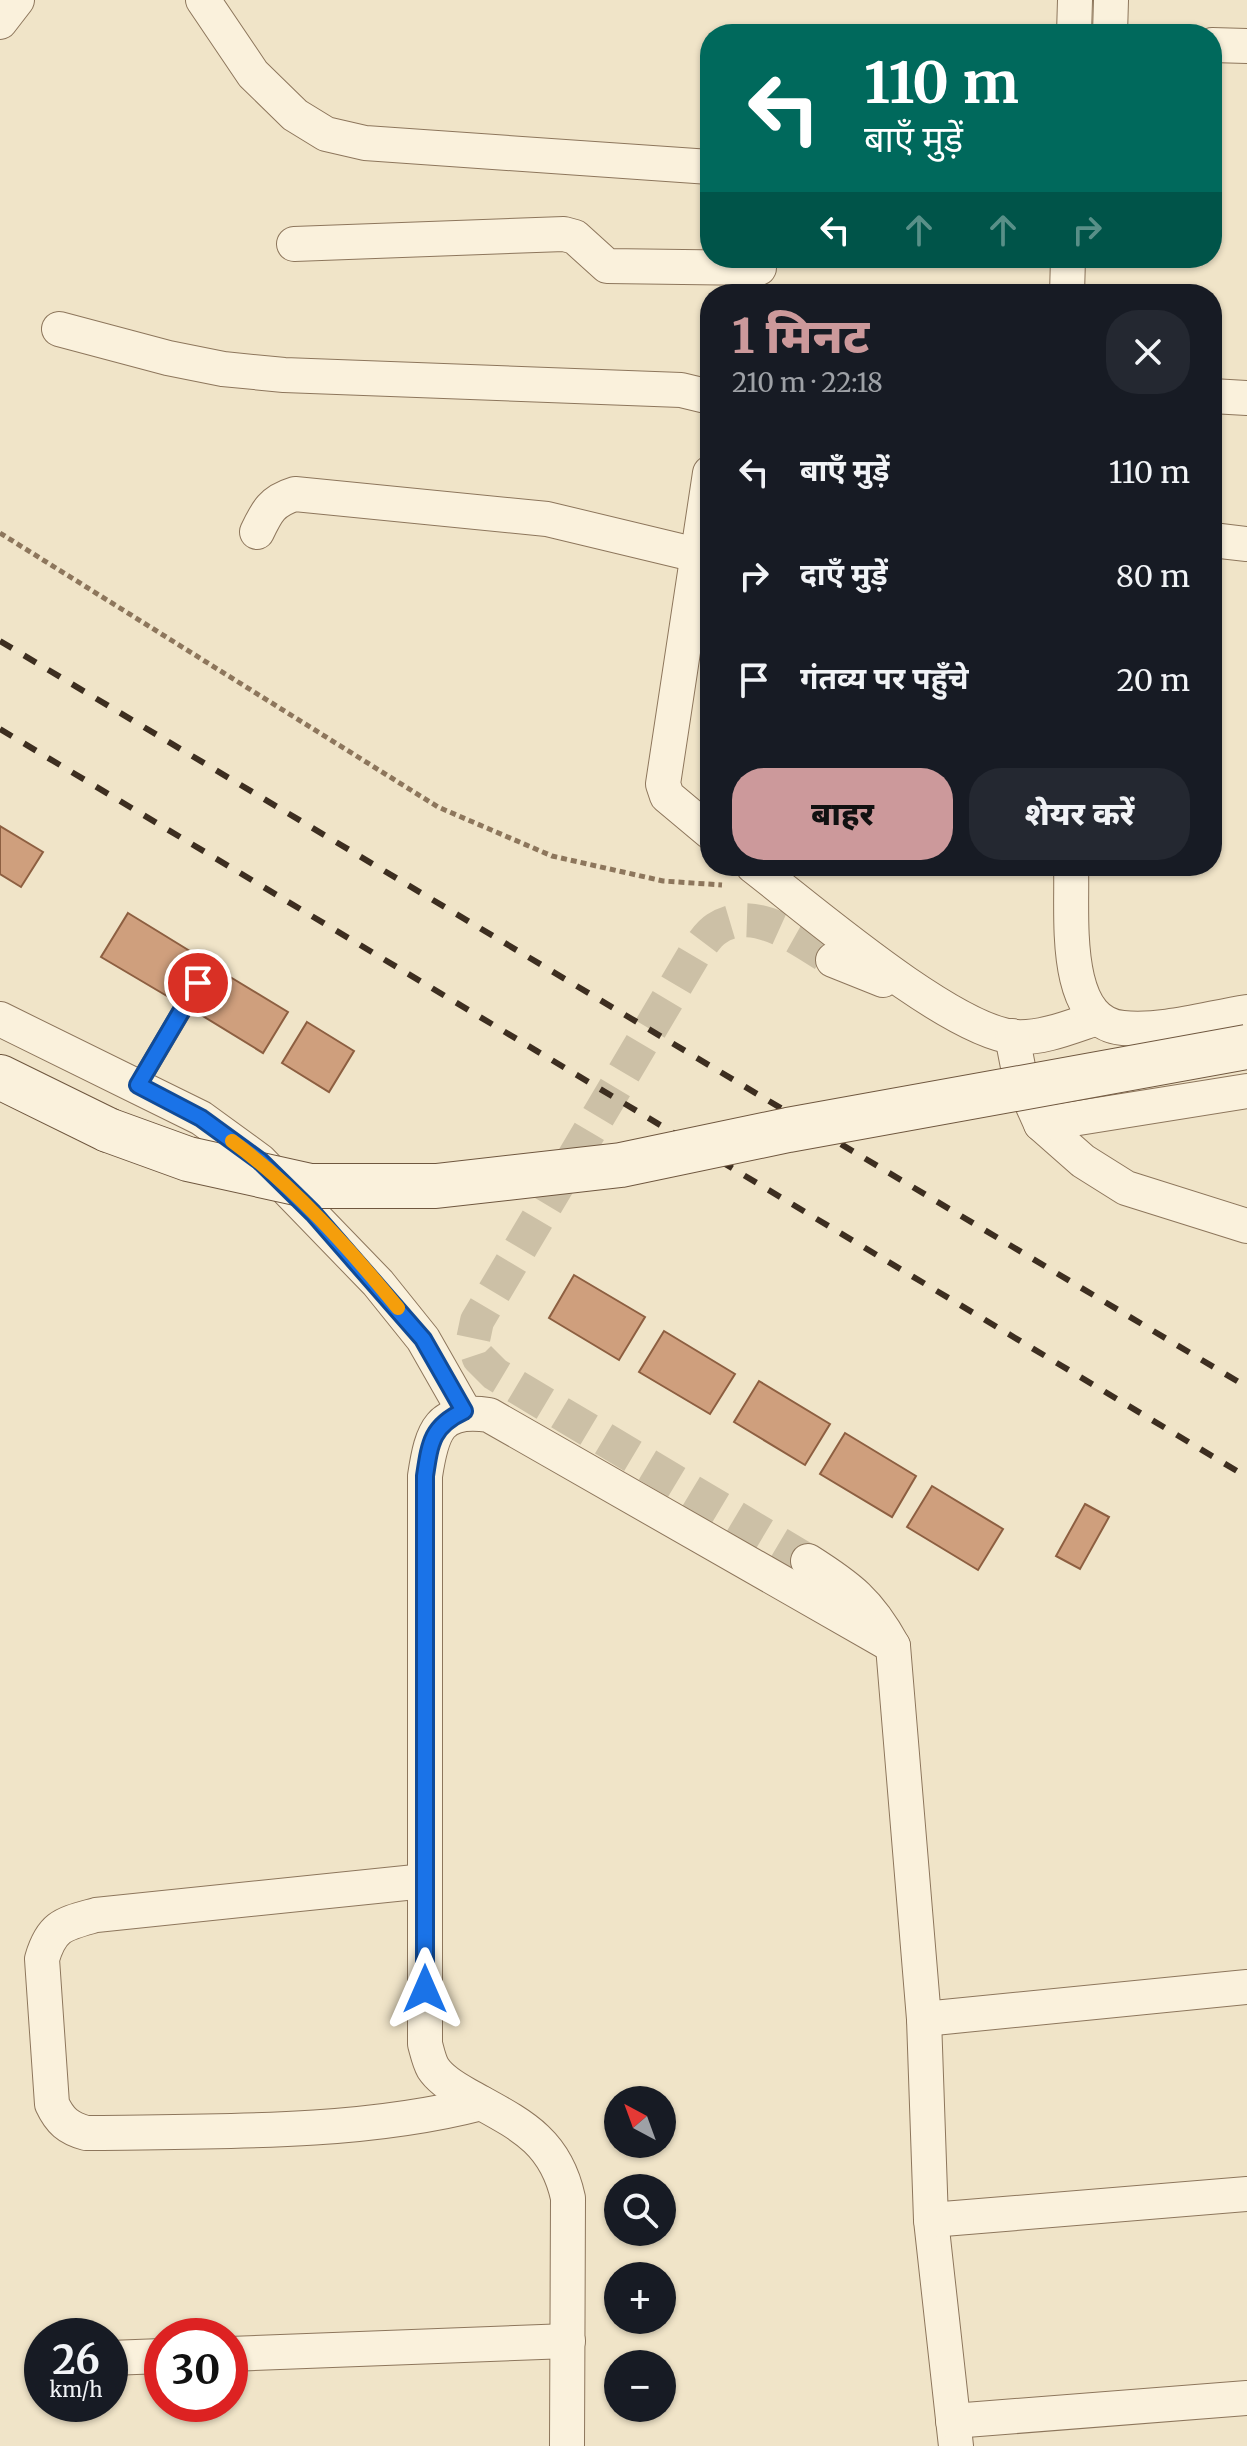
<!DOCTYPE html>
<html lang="hi">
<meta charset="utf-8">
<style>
:root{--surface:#171b24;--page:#242831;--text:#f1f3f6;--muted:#9ea1a6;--accent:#cc999b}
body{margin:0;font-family:Merriweather,"Noto Sans Devanagari",serif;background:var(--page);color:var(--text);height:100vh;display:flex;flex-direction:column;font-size:30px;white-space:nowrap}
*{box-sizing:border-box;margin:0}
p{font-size:26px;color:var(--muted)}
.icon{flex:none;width:44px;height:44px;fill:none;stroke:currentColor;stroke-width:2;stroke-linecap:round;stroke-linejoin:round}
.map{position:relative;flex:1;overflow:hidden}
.side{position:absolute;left:700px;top:284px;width:522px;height:592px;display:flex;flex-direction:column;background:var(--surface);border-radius:32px;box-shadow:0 2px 6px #0004}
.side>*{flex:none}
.banner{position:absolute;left:700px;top:24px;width:522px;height:244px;border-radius:32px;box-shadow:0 2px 6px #0004;background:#00695c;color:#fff;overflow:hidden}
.needle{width:52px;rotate:319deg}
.controls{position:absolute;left:604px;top:2086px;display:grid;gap:16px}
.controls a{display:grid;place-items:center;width:72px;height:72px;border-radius:50%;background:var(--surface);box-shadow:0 2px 6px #0004;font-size:40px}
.speed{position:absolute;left:24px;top:2318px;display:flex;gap:16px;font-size:40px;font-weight:700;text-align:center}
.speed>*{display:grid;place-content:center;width:104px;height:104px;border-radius:50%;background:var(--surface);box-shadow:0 2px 6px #0004;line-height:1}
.speed small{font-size:20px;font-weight:400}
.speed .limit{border:12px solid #d22;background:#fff;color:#111}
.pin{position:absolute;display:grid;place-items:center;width:68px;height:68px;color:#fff;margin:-34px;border:4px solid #fff;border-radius:50%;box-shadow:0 2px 8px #0007}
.me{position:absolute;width:88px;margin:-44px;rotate:0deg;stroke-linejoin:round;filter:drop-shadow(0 0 6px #0008)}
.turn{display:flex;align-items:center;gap:28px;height:168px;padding:0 32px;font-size:36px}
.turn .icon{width:104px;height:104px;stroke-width:2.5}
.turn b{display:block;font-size:56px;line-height:68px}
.lanes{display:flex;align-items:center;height:76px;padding:0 32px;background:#0003;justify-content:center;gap:40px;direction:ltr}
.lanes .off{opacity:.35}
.round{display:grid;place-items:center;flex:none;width:84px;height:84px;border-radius:32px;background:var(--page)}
.overview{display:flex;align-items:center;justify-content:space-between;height:136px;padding:0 32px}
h1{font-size:48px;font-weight:800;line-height:60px;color:var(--accent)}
.button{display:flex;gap:16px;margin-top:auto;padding:16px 32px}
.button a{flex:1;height:92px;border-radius:32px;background:var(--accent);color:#111;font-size:32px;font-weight:800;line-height:92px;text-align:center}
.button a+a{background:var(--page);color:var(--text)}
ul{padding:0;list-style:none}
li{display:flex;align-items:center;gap:24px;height:104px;padding:0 32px}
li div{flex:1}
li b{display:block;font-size:30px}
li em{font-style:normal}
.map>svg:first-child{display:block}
.building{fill:#cf9f7d;stroke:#8d5f41;stroke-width:2}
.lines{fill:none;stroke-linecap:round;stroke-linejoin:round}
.street-tunnel{stroke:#ccc0a6;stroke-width:34;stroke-dasharray:34 17;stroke-linecap:butt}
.lane-casing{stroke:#8d765c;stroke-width:20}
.street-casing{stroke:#8d765c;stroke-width:36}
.secondary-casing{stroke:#6f573f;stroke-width:46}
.path{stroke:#8d765c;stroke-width:5;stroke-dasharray:6 4;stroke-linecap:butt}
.lane{stroke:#faf1dc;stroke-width:18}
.street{stroke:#faf1dc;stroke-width:34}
.secondary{stroke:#faf1dc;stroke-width:44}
.rail{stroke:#3d2e20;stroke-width:6;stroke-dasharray:14 14;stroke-linecap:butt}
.secondary-bridge-casing{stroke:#6f573f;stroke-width:46;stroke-linecap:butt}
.secondary-bridge{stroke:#faf1dc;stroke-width:44}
.route-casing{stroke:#114b97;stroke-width:20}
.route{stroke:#1a73e8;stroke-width:14}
.slow{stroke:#f59e0b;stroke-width:14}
</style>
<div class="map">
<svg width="1247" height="2446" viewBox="0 0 1247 2446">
<rect width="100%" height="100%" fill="#f0e4c8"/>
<g class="building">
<polygon points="0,826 43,852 21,887 0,874"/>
<polygon points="128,913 198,956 172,999 101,957"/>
<polygon points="217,969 288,1012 263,1053 193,1010"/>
<polygon points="307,1022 354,1051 329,1092 282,1063"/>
<polygon points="574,1275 645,1317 619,1360 549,1318"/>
<polygon points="664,1331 735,1374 710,1414 639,1372"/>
<polygon points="759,1381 830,1424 805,1465 734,1422"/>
<polygon points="845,1433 916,1476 892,1517 820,1474"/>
<polygon points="932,1486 1003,1529 978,1570 907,1527"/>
<polygon points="1085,1504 1109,1517 1080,1569 1056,1556"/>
</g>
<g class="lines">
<path class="street-tunnel" d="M808,1561l-313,-187 -16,-16 -6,-18 4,-19 218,-368c6,-7 13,-19 21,-24 39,-26 84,12 117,31"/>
<g class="lane-casing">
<polyline id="lane" points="138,1085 210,963"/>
</g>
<g class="street-casing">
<g id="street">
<polyline points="203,0 253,74 295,115 326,134 365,143 710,167"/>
<polyline points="0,22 17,0"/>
<polyline points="1074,34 1075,0"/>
<polyline points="1110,34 1111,0"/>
<polyline points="1212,45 1247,46"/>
<polyline points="294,244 564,234 575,237 607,266 759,268"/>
<polyline points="1067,294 1068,258"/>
<polyline points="59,329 168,358 223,369 284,375 681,390 710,397"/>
<polyline points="1212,396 1247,398"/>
<polyline points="710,473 663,784 667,796 710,832"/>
<path d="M257,532c10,-21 15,-31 38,-38l252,25 150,36"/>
<polyline points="1212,540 1247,544"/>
<path d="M753,866c56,43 196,164 261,171 28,2 56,-10 83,-19"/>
<path d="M1071,866c2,45 -11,157 52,162 40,4 85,-10 124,-16"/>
<polyline points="833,960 883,980"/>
<polyline points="0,1019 201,1118 260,1161 378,1283 423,1339 464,1411"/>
<polyline points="1012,1036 1020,1077 1041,1124 1083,1161 1126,1188 1247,1226"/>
<polyline points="1041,1124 1247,1091"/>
<path d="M808,1561c41,26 61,41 85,85l31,373 7,201 25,226"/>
<path d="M425,1881l-329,34c-32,9 -44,10 -54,44l10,145c8,17 16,24 34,29 126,-2 273,2 395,-30"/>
<polyline points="924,2019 1247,1987"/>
<polyline points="931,2220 1247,2194"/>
<polyline points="230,2354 568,2341"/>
<polyline points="110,2358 162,2356"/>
<polyline points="953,2421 1247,2398"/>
<path d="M567,2446l1,-248c-13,-60 -51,-75 -101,-103 -11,-6 -27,-16 -34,-27 -4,-7 -6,-17 -8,-24v-568c7,-46 14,-68 64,-61l404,231"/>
</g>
</g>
<g class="secondary-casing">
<polyline id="secondary" points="0,1077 108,1130"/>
</g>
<polyline class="path" points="0,533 438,807 552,856 663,881 722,885"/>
<use href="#lane" class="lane"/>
<use href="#street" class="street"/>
<use href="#secondary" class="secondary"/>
<g class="rail">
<polyline points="0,641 1247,1387"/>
<polyline points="0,729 1247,1477"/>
</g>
<g class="secondary-bridge-casing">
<polyline id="secondary-bridge" points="108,1130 188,1159 310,1186 436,1186 621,1165 788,1130 1247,1047"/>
</g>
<use href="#secondary-bridge" class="secondary-bridge"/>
</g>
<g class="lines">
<g class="route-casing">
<path id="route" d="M198,983l-60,102 63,33 59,43 53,52 110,126 41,72c-32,15 -34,31 -39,65v513"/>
</g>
<use href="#route" class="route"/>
<path class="slow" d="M232,1141c63,46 117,107 166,167"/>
</g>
</svg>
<div class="controls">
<a><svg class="needle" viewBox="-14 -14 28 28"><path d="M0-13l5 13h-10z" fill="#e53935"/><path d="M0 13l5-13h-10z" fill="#9ea1a6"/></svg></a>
<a><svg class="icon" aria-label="search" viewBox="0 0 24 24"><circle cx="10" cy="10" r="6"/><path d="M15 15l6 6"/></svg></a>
<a>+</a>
<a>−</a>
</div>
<div class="speed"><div>26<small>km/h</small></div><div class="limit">30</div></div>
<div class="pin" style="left:198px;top:983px;background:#d93025"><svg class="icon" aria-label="arrive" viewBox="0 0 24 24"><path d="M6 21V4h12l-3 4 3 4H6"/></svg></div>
<svg class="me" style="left:425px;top:1989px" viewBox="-20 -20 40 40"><path d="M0-17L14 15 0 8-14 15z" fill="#1a73e8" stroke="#fff" stroke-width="4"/></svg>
<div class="banner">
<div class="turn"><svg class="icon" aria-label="left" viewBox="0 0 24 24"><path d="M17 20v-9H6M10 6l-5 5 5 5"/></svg><div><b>110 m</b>बाएँ मुड़ें</div></div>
<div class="lanes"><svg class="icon" aria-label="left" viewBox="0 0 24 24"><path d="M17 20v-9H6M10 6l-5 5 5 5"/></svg><svg class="icon off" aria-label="ahead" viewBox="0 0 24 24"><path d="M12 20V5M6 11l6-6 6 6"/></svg><svg class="icon off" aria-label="ahead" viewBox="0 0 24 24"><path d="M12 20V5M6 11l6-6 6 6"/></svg><svg class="icon off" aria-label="right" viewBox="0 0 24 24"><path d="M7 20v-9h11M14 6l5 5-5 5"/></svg></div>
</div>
<section class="side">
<div class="overview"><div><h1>1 मिनट</h1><p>210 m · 22:18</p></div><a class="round"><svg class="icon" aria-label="close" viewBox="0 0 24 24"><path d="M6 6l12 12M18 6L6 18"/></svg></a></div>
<ul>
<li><svg class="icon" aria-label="left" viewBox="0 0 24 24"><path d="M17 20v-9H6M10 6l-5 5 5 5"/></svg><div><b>बाएँ मुड़ें</b></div><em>110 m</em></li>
<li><svg class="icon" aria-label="right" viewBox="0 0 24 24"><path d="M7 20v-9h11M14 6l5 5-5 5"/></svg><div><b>दाएँ मुड़ें</b></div><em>80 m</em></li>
<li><svg class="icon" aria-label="arrive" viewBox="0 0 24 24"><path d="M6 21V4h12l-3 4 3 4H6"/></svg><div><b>गंतव्य पर पहुँचे</b></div><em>20 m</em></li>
</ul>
<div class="button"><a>बाहर</a><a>शेयर करें</a></div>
</section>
</div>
